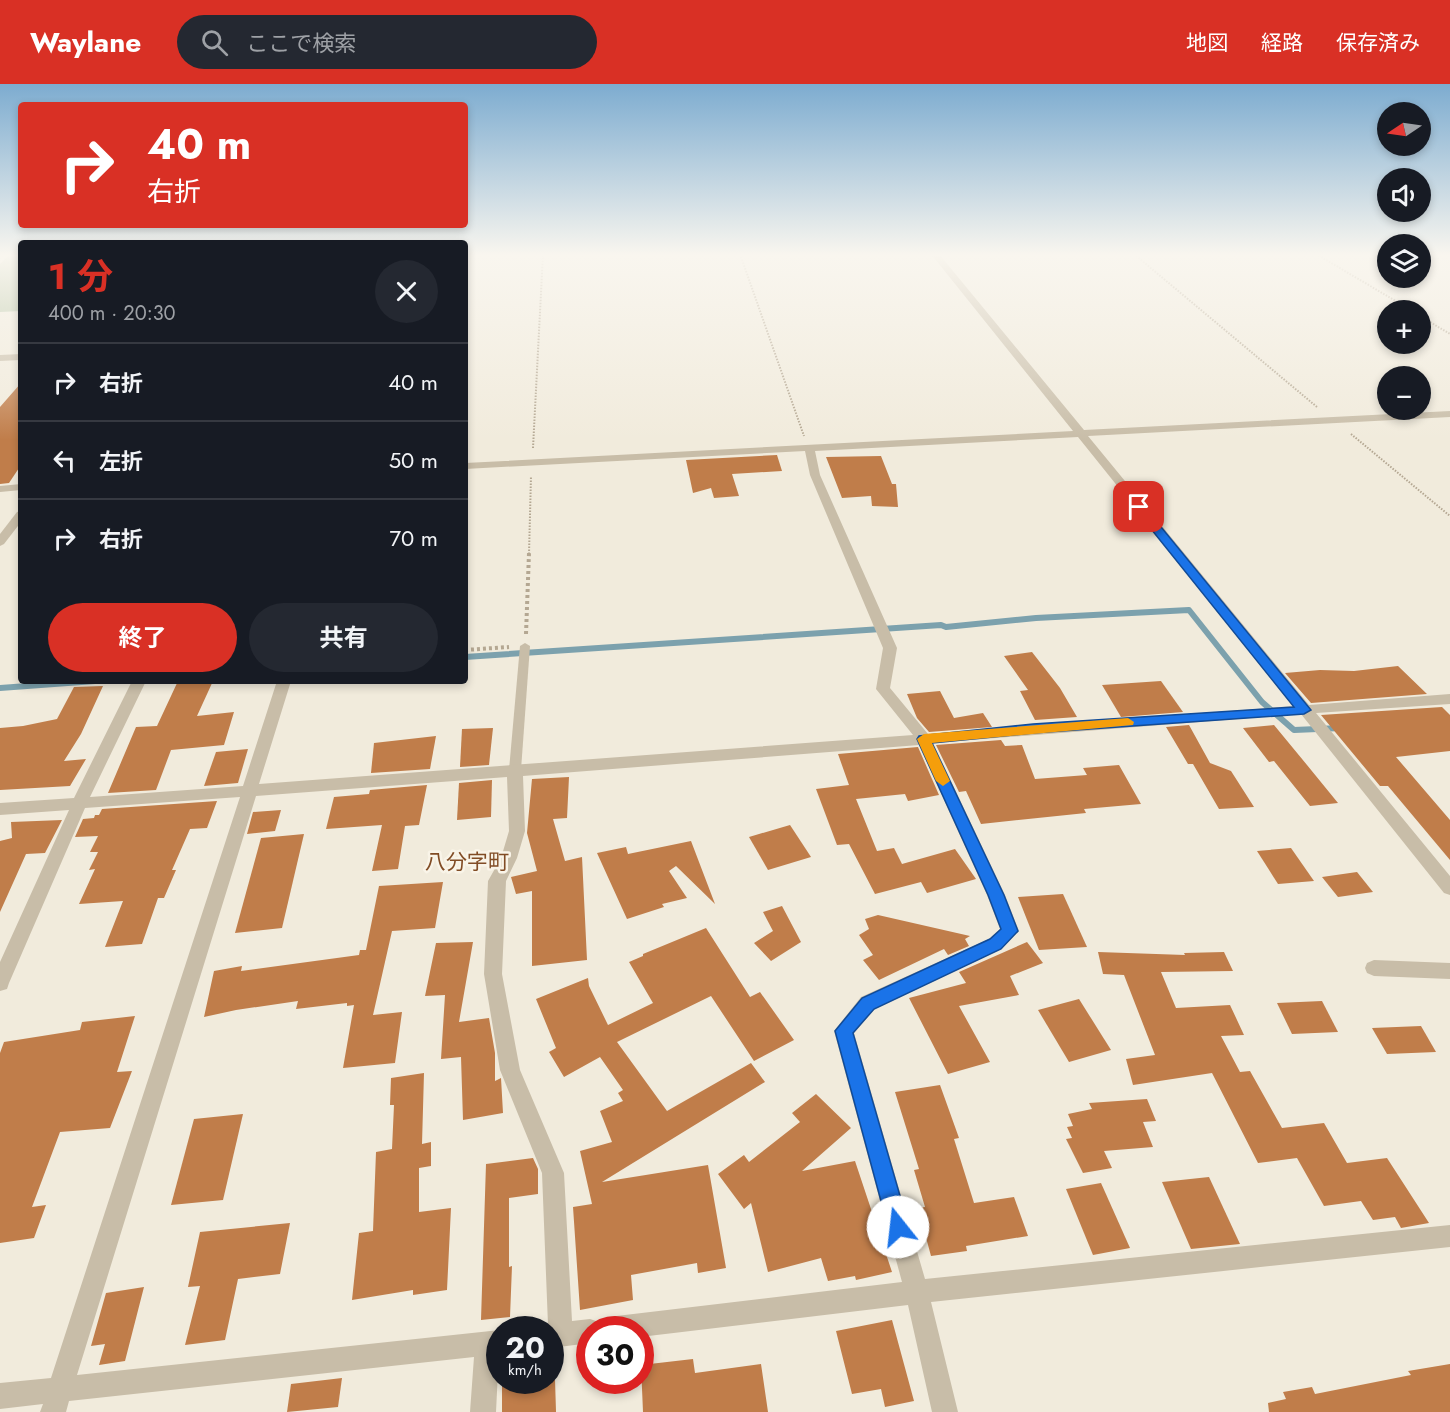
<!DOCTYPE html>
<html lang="ja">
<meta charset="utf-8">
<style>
:root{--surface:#171b24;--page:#242831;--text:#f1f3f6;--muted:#9ea1a6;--line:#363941;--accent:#d93025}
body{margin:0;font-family:Jost,"Noto Sans JP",sans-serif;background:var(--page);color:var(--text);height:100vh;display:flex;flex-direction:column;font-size:22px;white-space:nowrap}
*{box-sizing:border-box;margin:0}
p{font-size:20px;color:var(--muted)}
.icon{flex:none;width:33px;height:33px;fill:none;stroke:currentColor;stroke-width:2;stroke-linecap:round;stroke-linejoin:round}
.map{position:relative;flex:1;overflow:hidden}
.panel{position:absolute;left:18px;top:156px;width:450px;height:444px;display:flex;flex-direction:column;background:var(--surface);border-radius:6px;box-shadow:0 3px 9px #0003}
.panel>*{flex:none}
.hud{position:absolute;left:18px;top:18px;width:450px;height:126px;border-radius:6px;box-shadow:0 3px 9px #0003;background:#d93025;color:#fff;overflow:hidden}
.needle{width:39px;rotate:257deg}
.buttons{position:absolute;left:1377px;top:18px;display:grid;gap:12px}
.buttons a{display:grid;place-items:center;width:54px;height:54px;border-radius:50%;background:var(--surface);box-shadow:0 3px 9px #0003;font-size:30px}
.speed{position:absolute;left:486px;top:1232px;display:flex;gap:12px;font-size:30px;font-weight:700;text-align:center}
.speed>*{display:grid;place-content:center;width:78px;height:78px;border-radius:50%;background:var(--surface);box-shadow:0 3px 9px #0003;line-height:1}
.speed small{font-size:15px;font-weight:400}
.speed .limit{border:9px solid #d22;background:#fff;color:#111}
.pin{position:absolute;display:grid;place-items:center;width:51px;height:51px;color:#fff;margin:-26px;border-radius:12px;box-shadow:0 3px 9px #0006}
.me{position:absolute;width:66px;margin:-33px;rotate:344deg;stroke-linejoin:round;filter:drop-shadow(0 0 4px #0008)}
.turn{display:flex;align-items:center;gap:21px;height:126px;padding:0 30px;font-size:27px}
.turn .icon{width:78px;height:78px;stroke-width:2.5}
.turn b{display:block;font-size:42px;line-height:51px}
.round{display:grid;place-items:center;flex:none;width:63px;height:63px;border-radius:32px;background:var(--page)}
.summary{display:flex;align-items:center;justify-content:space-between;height:102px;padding:0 30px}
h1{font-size:36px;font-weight:700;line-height:45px;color:var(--accent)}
.primary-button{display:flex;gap:12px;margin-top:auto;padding:12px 30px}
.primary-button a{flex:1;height:69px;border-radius:36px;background:var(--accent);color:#fff;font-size:24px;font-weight:700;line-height:69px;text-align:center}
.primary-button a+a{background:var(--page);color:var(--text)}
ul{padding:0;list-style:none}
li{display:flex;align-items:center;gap:18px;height:78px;padding:0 30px;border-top:2px solid var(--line)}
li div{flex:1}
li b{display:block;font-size:22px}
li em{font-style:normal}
header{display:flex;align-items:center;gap:36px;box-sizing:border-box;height:84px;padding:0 30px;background:var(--accent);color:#fff}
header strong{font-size:28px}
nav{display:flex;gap:33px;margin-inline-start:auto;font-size:21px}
.search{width:420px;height:54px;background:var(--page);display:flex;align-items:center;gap:15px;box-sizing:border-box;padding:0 21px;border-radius:33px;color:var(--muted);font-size:22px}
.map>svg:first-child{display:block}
.green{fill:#adbf9c}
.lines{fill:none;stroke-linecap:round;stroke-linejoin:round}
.stream{stroke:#7ca1ad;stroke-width:6}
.building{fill:#c07d4a}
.path-far1{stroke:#b4a792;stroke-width:2;stroke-dasharray:1.5 1.5;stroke-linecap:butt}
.path{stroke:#b4a792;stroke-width:4;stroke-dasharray:3 3;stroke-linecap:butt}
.service{fill:#c8bda8;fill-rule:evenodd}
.minor{fill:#c8bda8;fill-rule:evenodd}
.route{fill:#1a73e8;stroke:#114b97;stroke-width:1.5}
.slow{fill:#f59e0b}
.labels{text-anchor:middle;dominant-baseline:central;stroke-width:5;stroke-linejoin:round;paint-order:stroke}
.quarter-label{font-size:21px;fill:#814c25;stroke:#f9f4e8}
</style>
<header>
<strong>Waylane</strong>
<div class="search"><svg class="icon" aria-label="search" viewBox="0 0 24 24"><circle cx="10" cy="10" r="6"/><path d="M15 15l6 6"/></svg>ここで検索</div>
<nav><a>地図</a><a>経路</a><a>保存済み</a></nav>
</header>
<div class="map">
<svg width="1450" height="1328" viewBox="0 0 1450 1328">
<rect width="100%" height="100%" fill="#f1ebdc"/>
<polygon class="green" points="10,170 21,170 21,227 0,228 0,180"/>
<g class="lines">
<g class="stream">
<polyline points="465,573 941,541 946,543 1036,534 1189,526 1262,618 1294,646 1341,644"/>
<polyline points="0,604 95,597"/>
</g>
</g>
<g class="building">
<polygon points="21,299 21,381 9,399 0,400 0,323"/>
<polygon points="777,371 782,387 732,390 739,412 714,414 711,404 693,409 686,376"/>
<polygon points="881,372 892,400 896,400 898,423 872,422 871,412 842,414 826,373"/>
<polygon points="1032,568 1060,604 1077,633 1035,636 1020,607 1028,606 1004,572"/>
<polygon points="1398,582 1427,610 1311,619 1285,589 1320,586 1354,587"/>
<polygon points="178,597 213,597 197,632 234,628 224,661 171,666 156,706 108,709 136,643 157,642"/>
<polygon points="1161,597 1183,628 1121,633 1102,601"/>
<polygon points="103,602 81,650 64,677 86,675 70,702 0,706 0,644 23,642 57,635 74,603"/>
<polygon points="940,607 954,634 983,629 992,643 929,648 917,634 907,610"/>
<polygon points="1442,623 1450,631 1450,667 1396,673 1450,736 1450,776 1388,702 1380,702 1321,631"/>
<polygon points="1189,641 1210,679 1231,687 1254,723 1219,725 1193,680 1188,680 1166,643"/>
<polygon points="1274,641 1307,681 1338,719 1310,722 1274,677 1269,678 1243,644"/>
<polygon points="493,644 489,681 460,683 462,645"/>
<polygon points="436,652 430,685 371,689 374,659"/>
<polygon points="1001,656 1005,662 1022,661 1035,695 1087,691 1083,684 1119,681 1141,720 1084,725 1086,729 981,740 966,707 959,708 936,661"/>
<polygon points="918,663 939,711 908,717 905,710 856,715 877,767 894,764 902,780 955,765 976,795 927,809 921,798 875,810 849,760 837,761 816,705 849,701 838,670"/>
<polygon points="248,665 238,699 204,702 216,668"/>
<polygon points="569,693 567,734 553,735 565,777 582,773 587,876 532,882 532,807 516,810 511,793 537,787 527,749 532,695"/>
<polygon points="492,696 491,733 457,736 459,699"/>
<polygon points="427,701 419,741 405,742 398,785 372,787 382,741 326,745 334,713 369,710 370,706"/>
<polygon points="217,717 207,744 190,745 172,786 176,786 164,814 158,814 142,860 105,863 123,817 79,820 95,785 89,786 98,768 90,768 98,752 75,753 83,735 94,734 95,731 99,731 102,725"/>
<polygon points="281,726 275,747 247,750 253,728"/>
<polygon points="62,736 45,769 26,770 0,828 0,757 12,754 11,738"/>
<polygon points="790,741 811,773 768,786 749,753"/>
<polygon points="304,750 282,844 235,849 261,754"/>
<polygon points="691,757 715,820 676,782 669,787 687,814 662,820 664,823 627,835 597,769 626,763 628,770"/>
<polygon points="1291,764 1314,797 1278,800 1257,767"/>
<polygon points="1357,788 1373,808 1338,813 1322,793"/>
<polygon points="443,798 435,844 392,847 373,931 402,928 395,979 343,984 354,921 347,922 347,919 296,925 298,917 236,926 204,933 214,887 242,882 241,887 359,871 360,866 366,866 379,802"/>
<polygon points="1063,810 1087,863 1039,866 1018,813"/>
<polygon points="782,822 801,858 771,877 754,859 773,847 763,828"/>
<polygon points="878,831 970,852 965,855 969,862 948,871 944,865 879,896 863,876 873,871 859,851 869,845 865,835"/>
<polygon points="706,844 750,913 760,908 794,956 754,977 711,912 617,958 667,1027 751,979 765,998 602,1098 708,1081 726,1184 698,1189 697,1179 631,1191 633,1216 580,1226 573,1123 592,1120 580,1067 612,1058 600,1027 623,1017 618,1009 623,1006 600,973 564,993 549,968 556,964 536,915 588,894 589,902 608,941 653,919 629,878 643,872 643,870"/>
<polygon points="473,858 459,938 489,934 495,969 495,997 501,994 503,1029 463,1036 461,973 441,975 445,911 425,912 436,859"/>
<polygon points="1027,858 1043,879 1010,892 1019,911 959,922 990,978 948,990 909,914 966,899 959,888"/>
<polygon points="1098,868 1185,871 1184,869 1224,868 1233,887 1161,888 1176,924 1230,921 1244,951 1221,952 1240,988 1250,987 1282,1044 1324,1039 1347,1079 1387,1074 1429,1139 1401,1144 1395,1133 1373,1136 1361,1117 1324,1122 1297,1074 1258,1079 1212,989 1133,1001 1126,975 1155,971 1124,891 1103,890"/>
<polygon points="1079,915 1111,966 1069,978 1038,926"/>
<polygon points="1322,917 1338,948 1292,950 1277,919"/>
<polygon points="135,932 117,988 132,987 110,1044 60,1048 32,1123 46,1121 34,1154 0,1159 0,969 4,958 80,946 82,938"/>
<polygon points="1421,942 1436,968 1387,970 1372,944"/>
<polygon points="424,989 422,1060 431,1058 431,1082 419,1084 419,1128 451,1124 447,1206 413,1211 413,1206 352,1216 359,1149 373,1147 376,1068 392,1065 394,1021 390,1021 391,994"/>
<polygon points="940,1001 959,1054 954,1055 974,1119 1014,1113 1028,1152 966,1162 967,1167 931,1172 918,1124 925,1123 914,1086 919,1085 895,1008"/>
<polygon points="816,1010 851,1044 802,1087 855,1077 892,1188 856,1196 855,1192 828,1197 821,1174 768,1188 751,1119 744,1125 718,1090 744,1071 749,1078 800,1038 792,1029"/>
<polygon points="1147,1015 1156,1037 1143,1038 1153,1063 1104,1067 1112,1084 1083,1089 1066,1055 1072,1054 1067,1043 1073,1042 1068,1030 1092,1025 1089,1019"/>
<polygon points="243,1030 223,1116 171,1121 194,1035"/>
<polygon points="533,1074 538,1085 538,1110 509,1114 509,1183 512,1182 510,1233 481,1236 486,1080"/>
<polygon points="1209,1093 1240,1160 1191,1165 1162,1098"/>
<polygon points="1101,1099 1130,1164 1093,1171 1066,1105"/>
<polygon points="290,1139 280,1190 238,1195 225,1256 185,1261 200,1202 188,1203 200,1148"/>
<polygon points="144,1203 125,1277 99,1281 105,1260 91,1262 106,1209"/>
<polygon points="892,1236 914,1317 885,1323 881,1305 852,1310 836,1247"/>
<polygon points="693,1275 695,1289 761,1280 768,1328 643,1328 641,1281"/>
<polygon points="1450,1280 1450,1328 1269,1328 1268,1319 1286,1315 1283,1308 1312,1303 1315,1310 1411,1291 1408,1287"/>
<polygon points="342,1294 338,1323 287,1328 291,1300"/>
<polygon points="502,1296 555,1296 556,1328 502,1328"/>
</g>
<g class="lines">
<g class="path-far1">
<polyline points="740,170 804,352"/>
<polyline points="1134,170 1317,323"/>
<polyline points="1316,170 1411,226"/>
<polyline points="1420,232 1450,250"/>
<polyline points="1351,350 1450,432"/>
<polyline points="533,364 543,170"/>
<polyline points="529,470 531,392"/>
</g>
<g class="path">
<polyline points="526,550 529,469"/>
<polyline points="465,566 509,563"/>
</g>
<polygon class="service" points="525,559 530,562 521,686 515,690 509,686 520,562"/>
<g class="minor">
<path d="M931,170h8l145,176 366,-19v6l-362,19 221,269 141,-11v10l-134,9 134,163v19l-6,-2 -143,-179 -368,29 72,152 14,36 -18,18 -126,60 -21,24 71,246 525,-54v22l-519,55 27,110h-26l-24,-107 -268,32v-8h-50v14l-39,5 -1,-19h-8l6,-4 -6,-152 -42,-103 -16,-96 4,-93 13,-23 8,-27 -2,-54 -251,19 -179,579 423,-45 -4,82h-26l4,-55 -405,44 -3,11h-26l3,-8 -43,5v-26l51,-5 189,-581 -155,11 -76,175 -2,6 -7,2v-29l69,-152 -69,5v-12l74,-5 58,-117h14l-56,116 153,-11 34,-105h14l-32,103 654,-49 -37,-46 7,-41 -73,-173 -5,-24 -340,18v-6l608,-32zM1078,353l216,269 -366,28 -38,-46 7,-40 -77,-173 -5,-24zM919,661l68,150 13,34 -11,10 -128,58 -27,34 68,251 -294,35 -9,5 -9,-3 -18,2 -8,-148 -44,-103 -18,-96 4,-93 11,-23 8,-27 -2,-55z"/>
<polygon points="21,270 21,276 0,277 0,271"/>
<polygon points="21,400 21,406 0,408 0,402"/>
<polygon points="21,427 21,438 4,460 0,462 0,450 17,428"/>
<polygon points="1374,876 1450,879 1450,895 1374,892 1367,889 1365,884 1367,879"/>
</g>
</g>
<linearGradient id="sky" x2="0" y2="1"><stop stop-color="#7dacd0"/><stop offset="0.48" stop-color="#f9f6ef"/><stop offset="1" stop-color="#f9f6ef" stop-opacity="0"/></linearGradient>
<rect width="1450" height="356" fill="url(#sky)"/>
<polygon class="route" points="1135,421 1143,421 1311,626 1304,630 1033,649 932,659 1004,811 1018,847 1001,865 874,925 853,949 909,1143 906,1150 898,1153 891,1150 888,1143 835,947 862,914 990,855 1001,845 988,811 917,655 919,652 1033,640 1294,623 1135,425"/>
<polygon class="slow" points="1128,634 1134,638 1133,641 932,659 950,697 943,702 936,697 917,655 924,650"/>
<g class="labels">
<g class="quarter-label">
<text x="467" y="778">八分字町</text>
</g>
</g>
</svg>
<div class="buttons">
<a><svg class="needle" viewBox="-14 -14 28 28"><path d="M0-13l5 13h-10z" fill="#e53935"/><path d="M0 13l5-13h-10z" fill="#9ea1a6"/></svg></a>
<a><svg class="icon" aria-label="sound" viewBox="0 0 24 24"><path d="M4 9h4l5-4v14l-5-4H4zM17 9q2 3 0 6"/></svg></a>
<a><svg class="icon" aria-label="layers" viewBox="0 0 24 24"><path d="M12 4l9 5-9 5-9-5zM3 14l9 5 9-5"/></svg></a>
<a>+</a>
<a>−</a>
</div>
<div class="speed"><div>20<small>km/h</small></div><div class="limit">30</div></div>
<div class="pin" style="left:1139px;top:423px;background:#d93025"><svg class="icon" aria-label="arrive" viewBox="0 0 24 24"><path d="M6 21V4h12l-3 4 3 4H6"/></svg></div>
<svg class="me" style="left:898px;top:1143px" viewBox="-20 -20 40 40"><circle r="19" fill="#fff"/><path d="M0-13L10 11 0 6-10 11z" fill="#1a73e8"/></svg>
<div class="hud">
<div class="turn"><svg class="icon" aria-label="right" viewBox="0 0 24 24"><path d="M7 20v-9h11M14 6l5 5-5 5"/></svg><div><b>40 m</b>右折</div></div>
</div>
<section class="panel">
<div class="summary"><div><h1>1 分</h1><p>400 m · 20:30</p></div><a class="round"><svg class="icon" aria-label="close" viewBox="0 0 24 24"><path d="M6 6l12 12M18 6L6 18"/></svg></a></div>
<ul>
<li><svg class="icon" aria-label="right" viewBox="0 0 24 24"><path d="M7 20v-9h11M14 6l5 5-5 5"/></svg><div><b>右折</b></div><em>40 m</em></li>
<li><svg class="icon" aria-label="left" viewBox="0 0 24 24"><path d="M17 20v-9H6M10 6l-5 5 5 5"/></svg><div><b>左折</b></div><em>50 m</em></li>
<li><svg class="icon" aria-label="right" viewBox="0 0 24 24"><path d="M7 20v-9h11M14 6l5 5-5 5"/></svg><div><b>右折</b></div><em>70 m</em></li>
</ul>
<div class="primary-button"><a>終了</a><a>共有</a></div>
</section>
</div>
